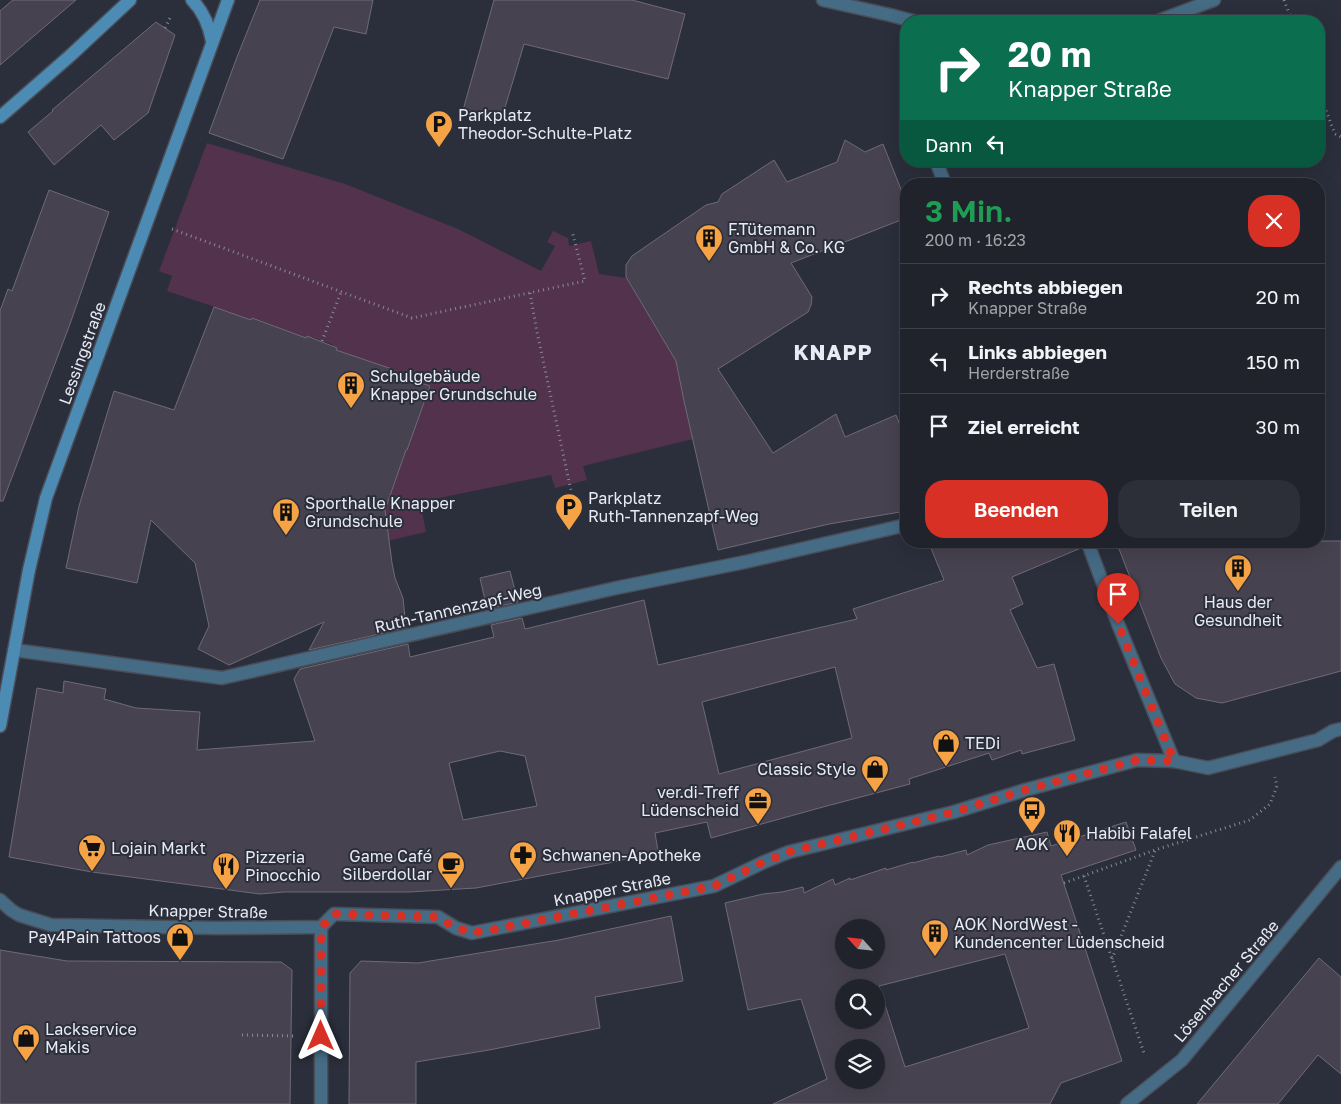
<!DOCTYPE html>
<html lang="de">
<meta charset="utf-8">
<style>
:root{--surface:#20232c;--page:#2d2f38;--text:#f1f3f6;--muted:#a2a4a9;--line:#3d4048;--accent:#d93025}
body{margin:0;font-family:"Golos Text",sans-serif;background:var(--page);color:var(--text);height:100vh;display:flex;flex-direction:column;font-size:19px;white-space:nowrap}
*{box-sizing:border-box;margin:0}
p{font-size:16px;color:var(--muted)}
.icon{flex:none;width:28px;height:28px;fill:none;stroke:currentColor;stroke-width:2;stroke-linecap:round;stroke-linejoin:round}
.map{position:relative;flex:1;overflow:hidden}
.side{position:absolute;left:900px;top:178px;width:425px;height:370px;display:flex;flex-direction:column;background:var(--surface);border-radius:20px;box-shadow:0 5px 20px #0002,0 0 0 1px var(--line)}
.side>*{flex:none}
.top-card{position:absolute;left:900px;top:15px;width:425px;height:152px;border-radius:20px;box-shadow:0 5px 20px #0002,0 0 0 1px var(--line);background:#0b6e4f;color:#fff;overflow:hidden}
.needle{width:32px;rotate:297deg}
.controls{position:absolute;left:835px;top:919px;display:grid;gap:10px}
.controls a{display:grid;place-items:center;width:50px;height:50px;border-radius:50%;background:var(--surface);box-shadow:0 5px 20px #0002,0 0 0 1px var(--line);font-size:25px}
.pin{position:absolute;display:grid;place-items:center;width:42px;height:42px;color:#fff;margin:-51px -21px;border-radius:50% 50% 50% 0;rotate:-45deg;box-shadow:0 0 5px #0007}
.pin .icon{rotate:45deg}
.me{position:absolute;width:55px;margin:-28px;rotate:0deg;stroke-linejoin:round;filter:drop-shadow(0 0 4px #0008)}
.turn{display:flex;align-items:center;gap:18px;height:105px;padding:0 25px;font-size:22px}
.turn .icon{width:65px;height:65px;stroke-width:2.5}
.turn b{display:block;font-size:35px;line-height:42px}
.then{display:flex;align-items:center;height:48px;padding:0 25px;background:#0003;gap:10px;font-size:19px}
.round{display:grid;place-items:center;flex:none;width:52px;height:52px;border-radius:20px;background:var(--page)}
.summary{display:flex;align-items:center;justify-content:space-between;height:85px;padding:0 25px}
h1{font-size:30px;font-weight:600;line-height:38px;color:#1e9e55}
.cta{display:flex;gap:10px;margin-top:auto;padding:10px 25px}
.cta a{flex:1;height:58px;border-radius:20px;background:var(--accent);color:#fff;font-size:20px;font-weight:600;line-height:58px;text-align:center}
.cta a+a{background:var(--page);color:var(--text)}
ul{padding:0;list-style:none}
li{display:flex;align-items:center;gap:15px;height:65px;padding:0 25px;border-top:1px solid var(--line)}
li div{flex:1}
li b{display:block;font-size:19px}
li em{font-style:normal}
.map>svg:first-child{display:block}
.green{fill:#52324d}
.building{fill:#47424f;stroke:#6f6a78;fill-rule:evenodd}
.lines{fill:none;stroke-linecap:round;stroke-linejoin:round}
.minor-casing{stroke:#494d58;stroke-width:15}
.secondary-casing{stroke:#494d58;stroke-width:15}
.path{stroke:#888b95;stroke-width:3;stroke-dasharray:1 4;stroke-linecap:butt}
.minor{stroke:#456b85;stroke-width:12}
.secondary{stroke:#4c8bb4;stroke-width:12}
.route{stroke:#d93025;stroke-width:9;stroke-dasharray:0 16.2}
.labels{text-anchor:middle;dominant-baseline:central;stroke-width:4;stroke-linejoin:round;paint-order:stroke}
.poi-label{font-size:16px;fill:#e8ebf3;stroke:#2b2f3b;text-anchor:start}
.street-label{font-size:16px;fill:#e8ebf3;stroke:#2b2f3b}
.district-label{font-size:21px;font-weight:bold;letter-spacing:1px;fill:#e8ebf3;stroke:#2b2f3b}
</style>
<div class="map">
<svg width="1341" height="1104" viewBox="0 0 1341 1104">
<rect width="100%" height="100%" fill="#2b2f3b"/>
<polygon class="green" points="207,143 345,184 458,229 541,271 555,246 547,242 553,231 568,238 569,246 591,241 599,274 626,278 676,361 693,439 583,466 587,480 555,488 551,475 420,502 426,532 387,541 380,515 386,508 406,450 407,450 409,443 431,386 390,373 391,370 336,350 336,348 333,346 333,345 312,337 311,338 307,336 306,338 252,318 250,321 218,310 218,308 167,291 172,276 159,271"/>
<g class="building">
<polygon points="13,0 76,0 0,65 0,11"/>
<polygon points="260,0 373,0 366,34 334,27 283,159 209,133 237,57"/>
<polygon points="494,0 632,0 685,14 668,79 524,44 501,121 463,110"/>
<polygon points="156,22 175,35 148,113 114,140 101,125 54,165 28,132 53,111 52,110"/>
<polygon points="845,140 865,152 883,144 906,202 906,218 791,263 812,297 811,305 808,312 718,369 773,453 836,414 845,437 896,415 906,441 906,511 829,524 718,550 684,401 676,361 626,277 626,265 632,256 706,205 718,202 722,194 774,160 787,182 837,162"/>
<polygon points="49,190 109,212 70,324 3,501 0,501 0,311 8,289 12,291"/>
<polygon points="214,307 251,320 252,318 306,338 307,336 337,348 336,350 392,369 390,373 430,386 407,450 406,450 385,510 392,563 395,578 403,598 406,628 309,650 324,622 229,665 198,649 209,626 195,563 151,520 137,583 66,568 79,506 114,391 174,410"/>
<path d="M928,541h151l2,7 -69,29 11,27 -13,6 27,58 17,-4 21,76 -53,14 -1,-4 -29,10 -3,-7 -80,26 1,5 -87,23 -112,31 -4,-16 -52,11 3,18 -44,11 -138,26 -67,4h-125l-24,2 -168,-22 -83,-15 28,-169 26,5 1,-12 42,8 -2,10 32,9 64,4 -3,38 118,-9 -21,-62 6,-10 108,-25 2,13 84,-20 -3,-12 31,-7 3,11 119,-29 14,65 199,-46 -4,-10 91,-29zM835,667l17,71 -133,36 -17,-72zM500,751l25,5 12,50 -74,14 -14,-57z"/>
<polygon points="1116,541 1341,541 1341,671 1222,703 1196,698 1175,684 1161,658"/>
<polygon points="510,571 518,602 487,609 480,578"/>
<path d="M1126,822l10,28 -75,25 61,186 -61,22 -11,21h-277l54,-25 -26,-80 -53,11 -23,-107 38,-9 19,-2 21,-5 1,6 29,-14 2,6 15,-7v2l36,-12v2l27,-8v1l26,-7 1,1 26,-7 1,5 21,-10 59,-13 4,14zM844,928h32v32h-32zM1005,954l24,74 -124,39 -26,-81zM844,988h32v32h-32zM844,1048h32v32h-32z"/>
<polygon points="671,916 683,981 595,997 600,1028 489,1050 416,1062 416,1104 349,1104 350,973 361,961 418,963 559,940"/>
<polygon points="0,950 67,961 281,962 292,970 290,1104 0,1104"/>
<polygon points="1319,958 1341,977 1341,1074 1318,1055 1278,1104 1197,1104"/>
</g>
<g class="lines">
<g class="minor-casing">
<g id="minor">
<polyline points="823,0 890,15 913,21"/>
<polyline points="1158,21 1214,0"/>
<polyline points="936,161 945,184"/>
<polyline points="1087,541 1118,624 1174,761"/>
<polyline points="14,650 222,678 616,588 745,562 906,525"/>
<polyline points="0,900 11,910 19,915 51,925 217,928 321,927 334,914 438,917 456,928 472,933 714,886 764,862 789,852 954,812 1025,790 1137,760 1174,761 1208,768 1318,740 1333,731 1341,729"/>
<polyline points="321,1104 321,927"/>
<polyline points="1127,1104 1182,1060 1341,867"/>
</g>
</g>
<g class="secondary-casing">
<g id="secondary">
<path d="M192,0c12,12 17,25 20,41"/>
<polyline points="0,117 71,55 130,0"/>
<polyline points="0,726 29,570 46,498 228,0"/>
</g>
</g>
<g class="path">
<polyline points="1284,0 1292,21"/>
<polyline points="165,28 171,16"/>
<polyline points="1319,92 1335,134 1341,137"/>
<polyline points="172,229 412,318 585,281 572,231"/>
<polyline points="530,293 537,332 576,514"/>
<polyline points="322,341 341,292"/>
<polyline points="1084,876 1145,1056"/>
<polyline points="1064,883 1155,850 1250,820 1270,804 1277,786 1275,777"/>
<polyline points="1112,959 1155,851"/>
<polyline points="242,1035 294,1036"/>
</g>
<use href="#minor" class="minor"/>
<use href="#secondary" class="secondary"/>
</g>
<g class="lines">
<polyline class="route" points="321,1036 321,928 334,914 438,917 456,928 472,933 491,930 714,886 764,862 789,852 954,812 1025,790 1137,760 1174,761 1118,624"/>
</g>
<defs>
<g id="parking-pin" transform="scale(1.4375)"><path d="M0 17L-7.5 6A9.5 9.5 0 1 1 7.5 6Z" fill="#f5a345" stroke="#2b2f3b"/><path d="M-3.5-5.5H1a3.5 3.5 0 0 1 0 7H-1V5.5H-3.5ZM-1-3.4V-.6H.8a1.4 1.4 0 0 0 0-2.8Z" fill="#111"/></g>
<g id="building-pin" transform="scale(1.4375)"><path d="M0 17L-7.5 6A9.5 9.5 0 1 1 7.5 6Z" fill="#f5a345" stroke="#2b2f3b"/><path d="M-4-6H4V6H1V3H-1V6H-4ZM-2.5-4.3h1.7v1.8h-1.7ZM.8-4.3h1.7v1.8H.8ZM-2.5-1h1.7V.8h-1.7ZM.8-1h1.7V.8H.8Z" fill="#111"/></g>
<g id="shop-pin" transform="scale(1.4375)"><path d="M0 17L-7.5 6A9.5 9.5 0 1 1 7.5 6Z" fill="#f5a345" stroke="#2b2f3b"/><path d="M-5-2.5h2.3a2.7 3.5 0 0 1 5.4 0H5L5.5 6h-11ZM-1.5-2.5h3a1.5 2.3 0 0 0-3 0Z" fill="#111"/></g>
<g id="office-pin" transform="scale(1.4375)"><path d="M0 17L-7.5 6A9.5 9.5 0 1 1 7.5 6Z" fill="#f5a345" stroke="#2b2f3b"/><path d="M-6-3h4V-5.5h4V-3h4V5H-6ZM-1-4.5V-3h2v-1.5ZM-6 0V1H6V0Z" fill="#111"/></g>
<g id="bus-pin" transform="scale(1.4375)"><path d="M0 17L-7.5 6A9.5 9.5 0 1 1 7.5 6Z" fill="#f5a345" stroke="#2b2f3b"/><path d="M-5-6H5V4H4V6H2V4H-2V6H-4V4H-5ZM-3.5-4V0h7V-4ZM-3.5 1.2v1.5H-2V1.2ZM2 1.2v1.5H3.5V1.2Z" fill="#111"/></g>
<g id="restaurant-pin" transform="scale(1.4375)"><path d="M0 17L-7.5 6A9.5 9.5 0 1 1 7.5 6Z" fill="#f5a345" stroke="#2b2f3b"/><path d="M-5-6h1v4h1v-4h1v4h1v-4h1v5L-1.5 .5V6h-2V.5L-5-1ZM5-6V6H3V1.5H1.5Q1.5-4 5-6Z" fill="#111"/></g>
<g id="supermarket-pin" transform="scale(1.4375)"><path d="M0 17L-7.5 6A9.5 9.5 0 1 1 7.5 6Z" fill="#f5a345" stroke="#2b2f3b"/><path d="M-6-5.5h2.5l.6 2H6L4.5 2H-2.5L-4.4-4H-6ZM-1.5 3.2a1.3 1.3 0 1 0 .1 0ZM3 3.2a1.3 1.3 0 1 0 .1 0Z" fill="#111"/></g>
<g id="pharmacy-pin" transform="scale(1.4375)"><path d="M0 17L-7.5 6A9.5 9.5 0 1 1 7.5 6Z" fill="#f5a345" stroke="#2b2f3b"/><path d="M-2-6h4v4h4v4h-4v4h-4v-4h-4v-4h4Z" fill="#111"/></g>
<g id="cafe-pin" transform="scale(1.4375)"><path d="M0 17L-7.5 6A9.5 9.5 0 1 1 7.5 6Z" fill="#f5a345" stroke="#2b2f3b"/><path d="M-5.5-4.5H6V0H3Q3 3.5 0 3.5H-2.5Q-5.5 3.5-5.5 0ZM3-3.2v2h1.7v-2ZM-6 4.5H4V6H-6Z" fill="#111"/></g>
</defs>
<g fill-rule="evenodd">
<use href="#parking-pin" x="439" y="124"/>
<use href="#building-pin" x="709" y="238"/>
<use href="#building-pin" x="351" y="385"/>
<use href="#parking-pin" x="569" y="507"/>
<use href="#building-pin" x="286" y="512"/>
<use href="#building-pin" x="1238" y="568"/>
<use href="#shop-pin" x="946" y="743"/>
<use href="#shop-pin" x="875" y="769"/>
<use href="#office-pin" x="758" y="801"/>
<use href="#bus-pin" x="1032" y="810"/>
<use href="#restaurant-pin" x="1067" y="833"/>
<use href="#supermarket-pin" x="92" y="848"/>
<use href="#pharmacy-pin" x="523" y="855"/>
<use href="#cafe-pin" x="451" y="865"/>
<use href="#restaurant-pin" x="226" y="866"/>
<use href="#building-pin" x="935" y="933"/>
<use href="#shop-pin" x="180" y="937"/>
<use href="#shop-pin" x="26" y="1038"/>
</g>
<g class="labels">
<g class="poi-label">
<text x="458" y="115">Parkplatz<tspan x="458" dy="18">Theodor-Schulte-Platz</tspan></text>
<text x="728" y="229">F.Tütemann<tspan x="728" dy="18">GmbH &amp; Co. KG</tspan></text>
<text x="370" y="376">Schulgebäude<tspan x="370" dy="18">Knapper Grundschule</tspan></text>
<text x="588" y="498">Parkplatz<tspan x="588" dy="18">Ruth-Tannenzapf-Weg</tspan></text>
<text x="305" y="503">Sporthalle Knapper<tspan x="305" dy="18">Grundschule</tspan></text>
<text x="1238" y="602" text-anchor="middle">Haus der<tspan x="1238" dy="18">Gesundheit</tspan></text>
<text x="965" y="743">TEDi</text>
<text x="856" y="769" text-anchor="end">Classic Style</text>
<text x="739" y="792" text-anchor="end">ver.di-Treff<tspan x="739" dy="18">Lüdenscheid</tspan></text>
<text x="1086" y="833">Habibi Falafel</text>
<text x="1032" y="844" text-anchor="middle">AOK</text>
<text x="111" y="848">Lojain Markt</text>
<text x="542" y="855">Schwanen-Apotheke</text>
<text x="432" y="856" text-anchor="end">Game Café<tspan x="432" dy="18">Silberdollar</tspan></text>
<text x="245" y="857">Pizzeria<tspan x="245" dy="18">Pinocchio</tspan></text>
<text x="954" y="924">AOK NordWest -<tspan x="954" dy="18">Kundencenter Lüdenscheid</tspan></text>
<text x="161" y="937" text-anchor="end">Pay4Pain Tattoos</text>
<text x="45" y="1029">Lackservice<tspan x="45" dy="18">Makis</tspan></text>
</g>
<g class="street-label">
<text transform="translate(82 353) rotate(-70)">Lessingstraße</text>
<text transform="translate(458 608) rotate(-13)">Ruth-Tannenzapf-Weg</text>
<text transform="translate(612 889) rotate(-11)">Knapper Straße</text>
<text transform="translate(208 911) rotate(1)">Knapper Straße</text>
<text transform="translate(1226 981) rotate(-50)">Lösenbacher Straße</text>
</g>
<g class="district-label">
<text x="833" y="352">KNAPP</text>
</g>
</g>
</svg>
<div class="controls">
<a><svg class="needle" viewBox="-14 -14 28 28"><path d="M0-13l5 13h-10z" fill="#e53935"/><path d="M0 13l5-13h-10z" fill="#a2a4a9"/></svg></a>
<a><svg class="icon" aria-label="search" viewBox="0 0 24 24"><circle cx="10" cy="10" r="6"/><path d="M15 15l6 6"/></svg></a>
<a><svg class="icon" aria-label="layers" viewBox="0 0 24 24"><path d="M12 4l9 5-9 5-9-5zM3 14l9 5 9-5"/></svg></a>
</div>
<div class="pin" style="left:1118px;top:624px;background:#d93025"><svg class="icon" aria-label="arrive" viewBox="0 0 24 24"><path d="M6 21V4h12l-3 4 3 4H6"/></svg></div>
<svg class="me" style="left:321px;top:1036px" viewBox="-20 -20 40 40"><path d="M0-17L14 15 0 8-14 15z" fill="#d93025" stroke="#fff" stroke-width="4"/></svg>
<div class="top-card">
<div class="turn"><svg class="icon" aria-label="right" viewBox="0 0 24 24"><path d="M7 20v-9h11M14 6l5 5-5 5"/></svg><div><b>20 m</b>Knapper Straße</div></div>
<div class="then">Dann<svg class="icon" aria-label="left" viewBox="0 0 24 24"><path d="M17 20v-9H6M10 6l-5 5 5 5"/></svg></div>
</div>
<section class="side">
<div class="summary"><div><h1>3 Min.</h1><p>200 m · 16:23</p></div><a class="round" style="background:#d93025;color:#fff"><svg class="icon" aria-label="close" viewBox="0 0 24 24"><path d="M6 6l12 12M18 6L6 18"/></svg></a></div>
<ul>
<li><svg class="icon" aria-label="right" viewBox="0 0 24 24"><path d="M7 20v-9h11M14 6l5 5-5 5"/></svg><div><b>Rechts abbiegen</b><p>Knapper Straße</p></div><em>20 m</em></li>
<li><svg class="icon" aria-label="left" viewBox="0 0 24 24"><path d="M17 20v-9H6M10 6l-5 5 5 5"/></svg><div><b>Links abbiegen</b><p>Herderstraße</p></div><em>150 m</em></li>
<li><svg class="icon" aria-label="arrive" viewBox="0 0 24 24"><path d="M6 21V4h12l-3 4 3 4H6"/></svg><div><b>Ziel erreicht</b></div><em>30 m</em></li>
</ul>
<div class="cta"><a>Beenden</a><a>Teilen</a></div>
</section>
</div>
